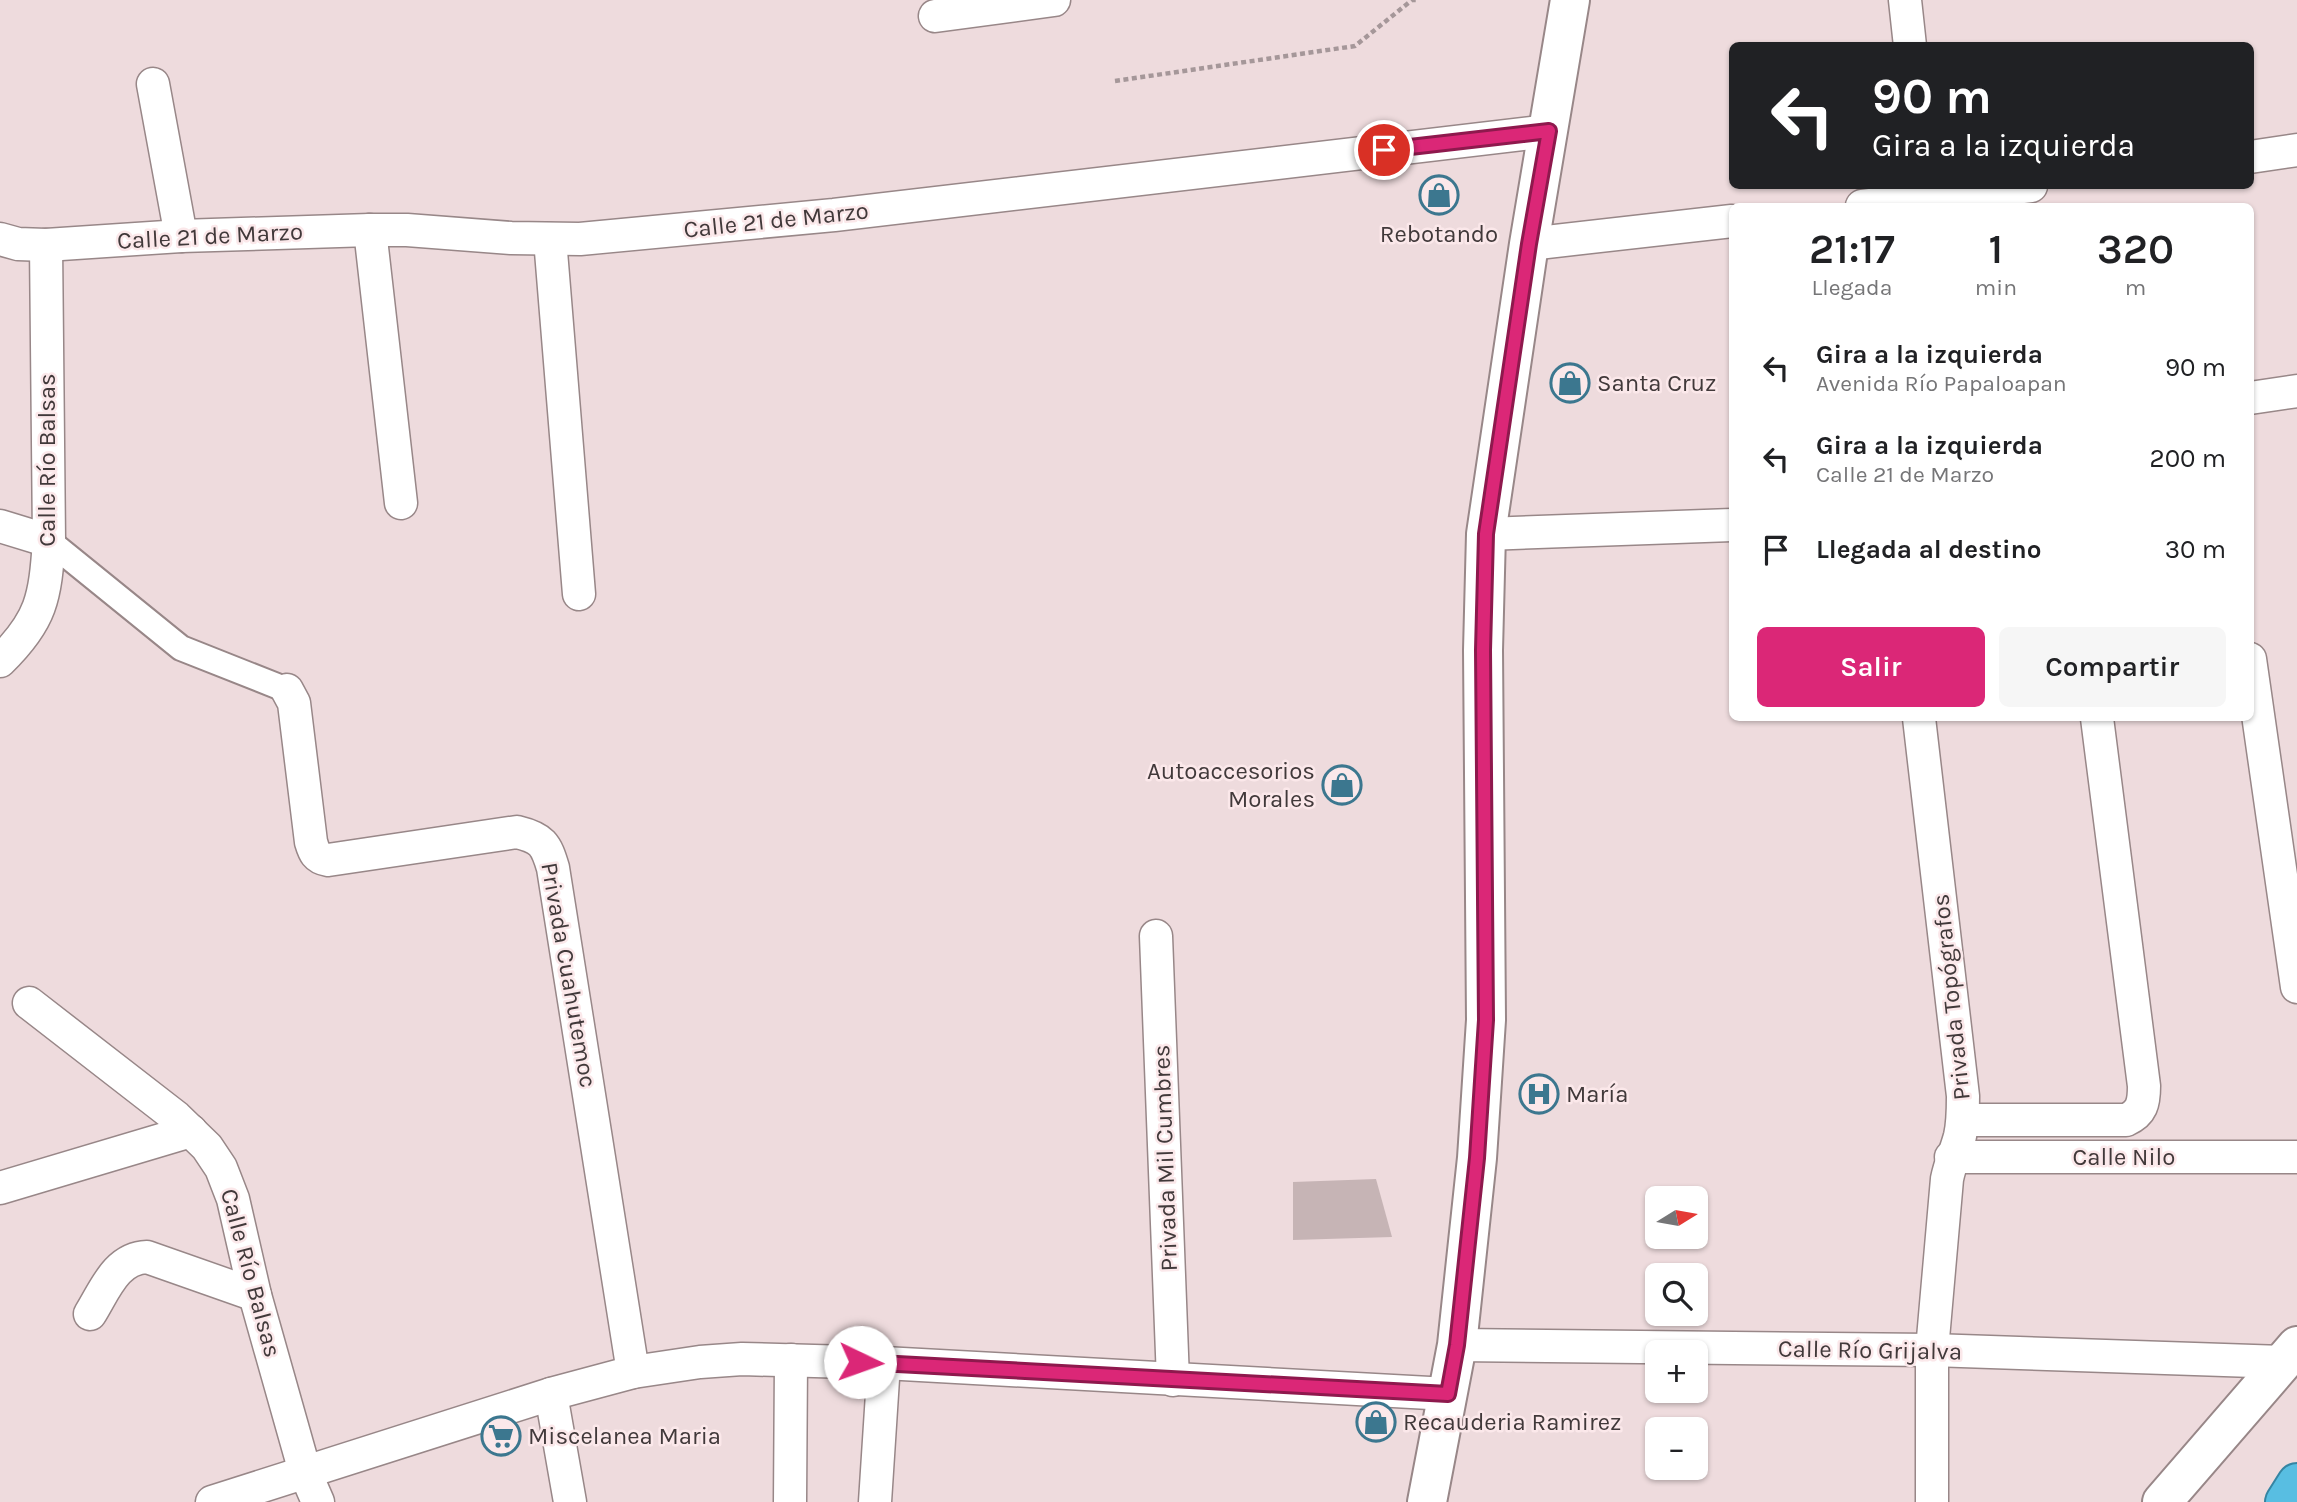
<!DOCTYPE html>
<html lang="es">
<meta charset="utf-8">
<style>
:root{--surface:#fff;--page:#f6f6f6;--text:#202124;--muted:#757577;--accent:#db2777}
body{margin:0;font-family:Karla,sans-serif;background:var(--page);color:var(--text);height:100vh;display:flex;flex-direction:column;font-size:26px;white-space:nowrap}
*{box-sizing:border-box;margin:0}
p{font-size:23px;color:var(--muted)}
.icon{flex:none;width:38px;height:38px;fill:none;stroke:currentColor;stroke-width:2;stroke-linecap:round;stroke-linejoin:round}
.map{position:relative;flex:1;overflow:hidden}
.sheet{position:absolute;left:1729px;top:203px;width:525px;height:518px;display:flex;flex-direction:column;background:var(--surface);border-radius:10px;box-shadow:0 2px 5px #0004}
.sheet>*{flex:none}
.banner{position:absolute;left:1729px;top:42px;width:525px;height:147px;border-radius:10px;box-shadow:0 2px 5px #0004;background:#202124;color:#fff;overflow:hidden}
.needle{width:46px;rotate:79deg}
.controls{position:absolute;left:1645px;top:1186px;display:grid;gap:14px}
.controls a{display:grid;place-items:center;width:63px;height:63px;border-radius:10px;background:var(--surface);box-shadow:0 2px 5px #0004;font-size:35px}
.pin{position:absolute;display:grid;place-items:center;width:60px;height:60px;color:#fff;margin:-30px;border:4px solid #fff;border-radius:50%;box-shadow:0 2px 7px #0007}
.me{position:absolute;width:77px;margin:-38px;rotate:93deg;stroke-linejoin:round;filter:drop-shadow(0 0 5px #0008)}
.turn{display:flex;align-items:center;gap:24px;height:147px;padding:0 28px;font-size:32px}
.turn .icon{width:91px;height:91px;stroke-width:2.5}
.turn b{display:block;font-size:49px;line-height:60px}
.eta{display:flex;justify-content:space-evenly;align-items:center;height:119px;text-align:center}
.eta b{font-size:42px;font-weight:600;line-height:49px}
.action{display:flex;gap:14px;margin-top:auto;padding:14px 28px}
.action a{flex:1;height:80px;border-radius:10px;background:var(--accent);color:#fff;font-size:28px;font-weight:600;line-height:80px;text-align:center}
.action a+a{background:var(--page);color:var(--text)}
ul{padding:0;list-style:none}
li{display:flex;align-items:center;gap:21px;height:91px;padding:0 28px}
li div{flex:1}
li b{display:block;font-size:26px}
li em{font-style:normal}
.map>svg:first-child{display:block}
.building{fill:#c6b4b5}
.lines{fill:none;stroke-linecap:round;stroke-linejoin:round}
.pedestrian-casing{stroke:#988788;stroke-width:28}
.minor-casing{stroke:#988788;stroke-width:35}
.secondary-casing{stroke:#988788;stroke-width:42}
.trunk-casing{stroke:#3585a3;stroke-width:42}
.path{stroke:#a59799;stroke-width:4.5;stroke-dasharray:5 3.5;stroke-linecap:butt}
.pedestrian{stroke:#fff;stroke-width:24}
.minor{stroke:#fff;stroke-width:32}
.secondary{stroke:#fff;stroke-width:38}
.trunk{stroke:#58bee2;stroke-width:38}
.route-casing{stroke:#8e194d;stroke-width:18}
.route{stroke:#db2777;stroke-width:12}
.labels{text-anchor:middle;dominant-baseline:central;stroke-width:5;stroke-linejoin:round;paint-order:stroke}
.street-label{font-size:24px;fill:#41393a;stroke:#fbe8ea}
.poi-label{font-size:24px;fill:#41393a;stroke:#fbe8ea;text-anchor:start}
</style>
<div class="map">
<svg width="2297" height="1502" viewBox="0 0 2297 1502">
<rect width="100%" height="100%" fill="#eedbdd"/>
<polygon class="building" points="1376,1179 1392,1237 1293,1240 1293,1182"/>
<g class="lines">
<g class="pedestrian-casing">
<polyline id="pedestrian" points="49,541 181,648 287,690"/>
</g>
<g class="minor-casing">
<g id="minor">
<polyline points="1905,0 1910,46"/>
<polyline points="935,16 1054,0"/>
<polyline points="153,84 181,236"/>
<polyline points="2250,157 2297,150"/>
<polyline points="1862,206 2031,186"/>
<polyline points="370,230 401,503"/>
<polyline points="0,239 18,244 46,245 181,236 370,230 407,230 511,238 580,239 834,215 1549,131"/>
<polyline points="550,239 579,594"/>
<polyline points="1529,244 1732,221"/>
<polyline points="2250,398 2297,391"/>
<polyline points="0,526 49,541"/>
<polyline points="1486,534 1732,525"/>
<polyline points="2250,659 2297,987"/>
<path d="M0,661c42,-41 45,-63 49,-120l-3,-296"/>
<path d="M287,690l7,13 17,139c3,10 5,16 17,18l189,-28c25,6 29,12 36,36l80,504"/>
<path d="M1919,718l44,378c0,13 0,27 -3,40 -4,15 -10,28 -13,43l-15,171v152"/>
<polyline points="1156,936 1173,1380"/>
<polyline points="29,1003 176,1117 207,1147 221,1168 233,1199 255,1295 305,1472 318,1502"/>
<path d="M1963,1120h163c16,-7 18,-17 18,-34l-47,-368"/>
<polyline points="1951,1157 2297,1157"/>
<polyline points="0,1188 191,1131"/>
<path d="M90,1314c15,-24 26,-56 57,-57l108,38"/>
<polyline points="1457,1345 1932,1350 2283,1362"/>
<polyline points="551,1394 570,1502"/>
<polyline points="212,1502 551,1394 633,1372 700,1362 742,1359 884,1363 1448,1394"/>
<polyline points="790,1502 791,1360"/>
<polyline points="875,1502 884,1363"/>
</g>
</g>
<g class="secondary-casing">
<g id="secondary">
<polyline points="1427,1502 1457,1345 1477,1158 1486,1020 1483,650 1486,534 1529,244 1570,0"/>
<polyline points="2162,1502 2297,1346"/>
</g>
</g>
<g class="trunk-casing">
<polyline id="trunk" points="2285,1502 2297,1483"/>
</g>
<polyline class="path" points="1115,81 1355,46 1412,0 1418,0"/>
<use href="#pedestrian" class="pedestrian"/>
<use href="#minor" class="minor"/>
<use href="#secondary" class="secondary"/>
<use href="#trunk" class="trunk"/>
</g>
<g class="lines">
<g class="route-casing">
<polyline id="route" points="860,1362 1448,1394 1457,1345 1477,1158 1486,1020 1483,650 1486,534 1529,244 1549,131 1384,150"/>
</g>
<use href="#route" class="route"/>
</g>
<defs>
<g id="shop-ring" transform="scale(2.0125)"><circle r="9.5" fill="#fbe8ea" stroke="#3c778f" stroke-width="1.5"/><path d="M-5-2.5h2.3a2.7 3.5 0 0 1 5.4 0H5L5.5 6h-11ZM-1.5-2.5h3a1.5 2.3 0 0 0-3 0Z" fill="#3c778f"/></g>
<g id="hospital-ring" transform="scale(2.0125)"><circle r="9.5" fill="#fbe8ea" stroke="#3c778f" stroke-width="1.5"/><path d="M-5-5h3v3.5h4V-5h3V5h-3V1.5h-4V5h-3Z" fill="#3c778f"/></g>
<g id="supermarket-ring" transform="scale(2.0125)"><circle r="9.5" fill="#fbe8ea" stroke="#3c778f" stroke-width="1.5"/><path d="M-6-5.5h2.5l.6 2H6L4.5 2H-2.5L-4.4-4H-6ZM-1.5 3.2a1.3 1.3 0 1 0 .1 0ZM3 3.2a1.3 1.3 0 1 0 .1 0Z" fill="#3c778f"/></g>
</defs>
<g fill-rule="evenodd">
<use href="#shop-ring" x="1439" y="195"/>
<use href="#shop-ring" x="1570" y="383"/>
<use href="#shop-ring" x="1342" y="785"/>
<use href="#hospital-ring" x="1539" y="1094"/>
<use href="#shop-ring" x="1376" y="1422"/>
<use href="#supermarket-ring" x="501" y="1436"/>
</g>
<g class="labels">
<g class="street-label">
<text transform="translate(776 220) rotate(-6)">Calle 21 de Marzo</text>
<text transform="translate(210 236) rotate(-3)">Calle 21 de Marzo</text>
<text transform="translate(47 460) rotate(-90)">Calle Río Balsas</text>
<text transform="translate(569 975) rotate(80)">Privada Cuahutemoc</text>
<text transform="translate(1951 997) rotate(-96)">Privada Topógrafos</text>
<text x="2124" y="1157">Calle Nilo</text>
<text transform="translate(1165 1158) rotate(-92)">Privada Mil Cumbres</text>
<text transform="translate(251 1273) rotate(75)">Calle Río Balsas</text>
<text transform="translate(1870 1350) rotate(1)">Calle Río Grijalva</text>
</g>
<g class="poi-label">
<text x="1439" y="234" text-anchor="middle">Rebotando</text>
<text x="1597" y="383">Santa Cruz</text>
<text x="1315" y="771" text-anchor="end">Autoaccesorios<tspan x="1315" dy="28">Morales</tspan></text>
<text x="1566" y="1094">María</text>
<text x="1403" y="1422">Recauderia Ramirez</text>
<text x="528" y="1436">Miscelanea Maria</text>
</g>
</g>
</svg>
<div class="controls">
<a><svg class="needle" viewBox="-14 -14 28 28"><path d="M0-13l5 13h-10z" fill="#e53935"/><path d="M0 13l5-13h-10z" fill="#757577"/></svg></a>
<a><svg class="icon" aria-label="search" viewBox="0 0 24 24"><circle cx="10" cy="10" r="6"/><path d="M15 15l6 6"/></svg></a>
<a>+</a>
<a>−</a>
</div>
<div class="pin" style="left:1384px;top:150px;background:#d93025"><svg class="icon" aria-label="arrive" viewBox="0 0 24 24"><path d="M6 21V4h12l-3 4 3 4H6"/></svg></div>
<svg class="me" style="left:860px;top:1362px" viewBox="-20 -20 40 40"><circle r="19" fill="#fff"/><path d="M0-13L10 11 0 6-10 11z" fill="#db2777"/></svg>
<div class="banner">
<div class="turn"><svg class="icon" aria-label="left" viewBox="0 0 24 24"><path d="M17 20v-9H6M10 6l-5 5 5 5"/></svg><div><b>90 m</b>Gira a la izquierda</div></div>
</div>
<section class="sheet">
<div class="eta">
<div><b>21:17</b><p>Llegada</p></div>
<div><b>1</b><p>min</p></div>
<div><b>320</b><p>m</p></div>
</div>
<ul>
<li><svg class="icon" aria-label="left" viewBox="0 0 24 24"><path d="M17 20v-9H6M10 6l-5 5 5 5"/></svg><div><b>Gira a la izquierda</b><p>Avenida Río Papaloapan</p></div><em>90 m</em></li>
<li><svg class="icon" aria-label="left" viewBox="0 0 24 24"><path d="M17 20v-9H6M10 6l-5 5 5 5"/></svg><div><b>Gira a la izquierda</b><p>Calle 21 de Marzo</p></div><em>200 m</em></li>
<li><svg class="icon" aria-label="arrive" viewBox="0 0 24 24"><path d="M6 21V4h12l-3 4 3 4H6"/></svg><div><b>Llegada al destino</b></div><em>30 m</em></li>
</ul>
<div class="action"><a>Salir</a><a>Compartir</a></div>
</section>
</div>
